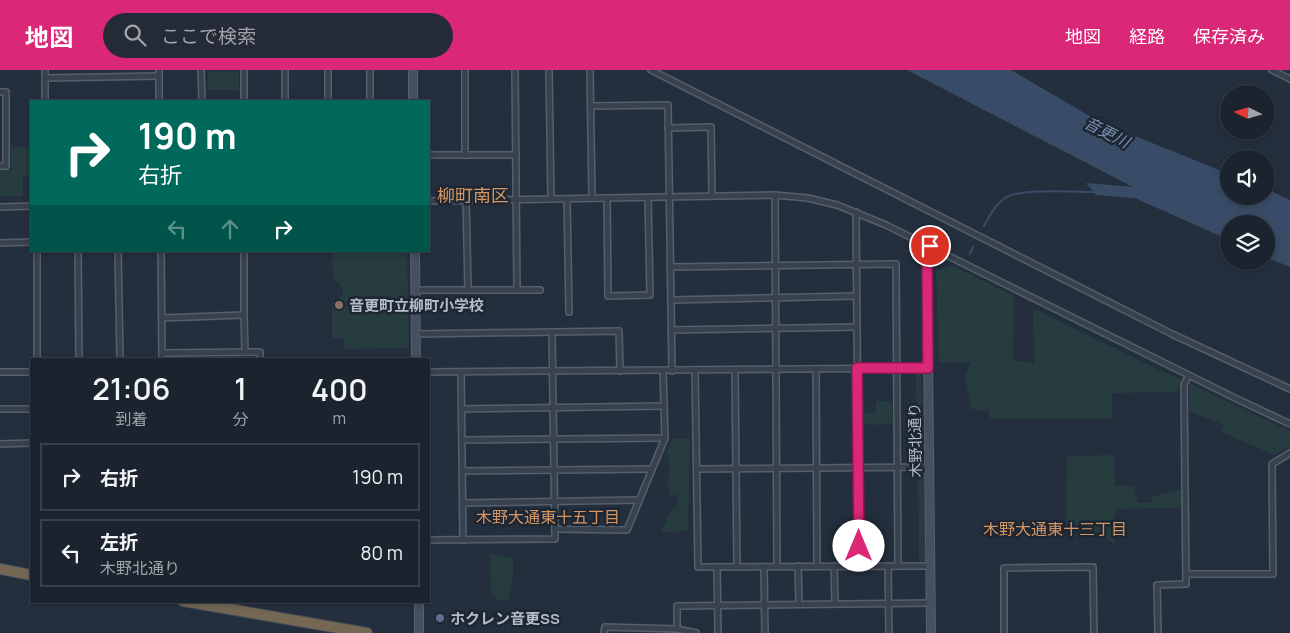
<!DOCTYPE html>
<html lang="ja">
<meta charset="utf-8">
<style>
:root{--surface:#1b232e;--page:#242b36;--text:#f1f3f6;--muted:#a0a4aa;--line:#39404a;--accent:#db2777}
body{margin:0;font-family:Manrope,"Noto Sans JP",sans-serif;background:var(--page);color:var(--text);height:100vh;display:flex;flex-direction:column;font-size:19px;white-space:nowrap}
*{box-sizing:border-box;margin:0}
p{font-size:16px;color:var(--muted)}
.icon{flex:none;width:28px;height:28px;fill:none;stroke:currentColor;stroke-width:2;stroke-linecap:round;stroke-linejoin:round}
.map{position:relative;flex:1;overflow:hidden}
.details{position:absolute;left:30px;top:288px;width:400px;height:245px;display:flex;flex-direction:column;background:var(--surface);border-radius:0px;box-shadow:0 2px 8px #0003,0 0 0 1px var(--line)}
.details>*{flex:none}
.hud{position:absolute;left:30px;top:30px;width:400px;height:152px;border-radius:0px;box-shadow:0 2px 8px #0003,0 0 0 1px var(--line);background:#00695c;color:#fff;overflow:hidden}
.needle{width:32px;rotate:275deg}
.buttons{position:absolute;left:1220px;top:15px;display:grid;gap:10px}
.buttons a{display:grid;place-items:center;width:55px;height:55px;border-radius:50%;background:var(--surface);box-shadow:0 2px 8px #0003,0 0 0 1px var(--line);font-size:25px}
.pin{position:absolute;display:grid;place-items:center;width:42px;height:42px;color:#fff;margin:-21px;border:2px solid #fff;border-radius:50%;box-shadow:0 1px 5px #0007}
.me{position:absolute;width:55px;margin:-28px;rotate:0deg;stroke-linejoin:round;filter:drop-shadow(0 0 4px #0008)}
.turn{display:flex;align-items:center;gap:18px;height:105px;padding:0 25px;font-size:22px}
.turn .icon{width:65px;height:65px;stroke-width:2.5}
.turn b{display:block;font-size:35px;line-height:42px}
.lanes{display:flex;align-items:center;height:48px;padding:0 25px;background:#0003;justify-content:center;gap:25px;direction:ltr}
.lanes .off{opacity:.35}
.eta{display:flex;justify-content:space-evenly;align-items:center;height:85px;text-align:center}
.eta b{font-size:30px;font-weight:600;line-height:35px}
ul{padding:0;list-style:none}
li{display:flex;align-items:center;gap:15px;height:68px;margin:0 10px 8px;padding:0 15px;border:2px solid var(--line);border-radius:0px}
li div{flex:1}
li b{display:block;font-size:19px}
li em{font-style:normal}
header{display:flex;align-items:center;gap:30px;box-sizing:border-box;height:70px;padding:0 25px;background:var(--accent);color:#fff}
header strong{font-size:24px}
nav{display:flex;gap:28px;margin-inline-start:auto;font-size:18px}
.search{width:350px;height:45px;background:var(--page);display:flex;align-items:center;gap:12px;box-sizing:border-box;padding:0 18px;border-radius:28px;color:var(--muted);font-size:19px}
.map>svg:first-child{display:block}
.green{fill:#263c3f}
.water{fill:#394c67}
.lines{fill:none;stroke-linecap:round;stroke-linejoin:round}
.stream{stroke:#394c67;stroke-width:2}
.street-casing{stroke:#565f6c;stroke-width:8}
.secondary-casing{stroke:#565f6c;stroke-width:10}
.highway-casing{stroke:#434c59;stroke-width:12}
.street{stroke:#38414e;stroke-width:5}
.secondary{stroke:#465061;stroke-width:8}
.highway{stroke:#746855;stroke-width:10}
.route-casing{stroke:#8e194d;stroke-width:12}
.route{stroke:#db2777;stroke-width:9}
.education-dot{fill:#8d6e63;stroke:#1d2633;stroke-width:2}
.service-dot{fill:#5c6f8a;stroke:#1d2633;stroke-width:2}
.labels{text-anchor:middle;dominant-baseline:central;stroke-width:5;stroke-linejoin:round;paint-order:stroke}
.poi-label{font-size:15px;font-weight:bold;fill:#b4bcc9;stroke:#1d2633;text-anchor:start}
.street-label{font-size:15px;fill:#b4bcc9;stroke:#1d2633}
.water-label{font-size:16px;font-style:italic;fill:#7c92b1;stroke:#1d2633}
.neighbourhood-label{font-size:16px;fill:#d59563;stroke:#1d2633}
.quarter-label{font-size:18px;fill:#d59563;stroke:#1d2633}
</style>
<header>
<strong>地図</strong>
<div class="search"><svg class="icon" aria-label="search" viewBox="0 0 24 24"><circle cx="10" cy="10" r="6"/><path d="M15 15l6 6"/></svg>ここで検索</div>
<nav><a>地図</a><a>経路</a><a>保存済み</a></nav>
</header>
<div class="map">
<svg width="1290" height="563" viewBox="0 0 1290 563">
<rect width="100%" height="100%" fill="#242f3e"/>
<g class="green">
<rect x="208" y="1" width="31" height="19"/>
<polygon points="11,77 31,77 31,106 23,106 23,126 0,126 0,100 11,100"/>
<path d="M332,181h75l2,97 -65,1v-11h-12v-36c15,-4 14,-17 1,-22z"/>
<polygon points="953,196 1014,226 1013,290 1034,293 1033,238 1159,300 1181,309 1177,322 1112,323 1112,349 991,349 988,341 971,339 965,307 971,292 939,292 936,200"/>
<polygon points="916,304 921,304 923,392 917,392"/>
<polygon points="1189,313 1290,361 1290,376 1275,385 1221,362 1224,355 1189,341"/>
<polygon points="859,315 863,316 865,343 876,343 876,331 892,332 893,353 877,355 860,353"/>
<polygon points="690,368 688,461 662,462 662,459 672,439 677,438 677,425 669,425 668,410 670,397 667,383 672,369"/>
<polygon points="1114,385 1115,416 1134,416 1138,433 1151,433 1153,427 1161,424 1181,419 1181,438 1115,439 1115,474 1091,460 1066,460 1067,386"/>
<polygon points="918,401 924,401 926,491 919,491"/>
<polygon points="490,484 503,486 513,489 513,508 508,530 499,530 491,525"/>
</g>
<polygon class="water" points="907,0 1011,0 1100,52 1229,104 1229,126 1266,126 1266,119 1290,130 1290,197 1266,187 1266,154 1229,154 1229,170 1135,128 1096,125 1086,113 1133,117"/>
<g class="lines">
<g class="stream">
<path d="M984,156c6,-11 11,-21 21,-28 15,-10 69,-6 89,-6"/>
<polyline points="970,184 973,177"/>
</g>
<g class="street-casing">
<g id="street">
<polyline points="45,0 45,31"/>
<polyline points="159,0 159,31"/>
<polyline points="201,0 202,31"/>
<polyline points="244,0 244,31"/>
<polyline points="285,0 285,31"/>
<polyline points="328,0 328,31"/>
<polyline points="370,0 370,31"/>
<polyline points="465,0 465,85"/>
<polyline points="549,0 551,129"/>
<polyline points="590,0 592,128"/>
<polyline points="651,0 1172,264 1290,319"/>
<polyline points="1272,0 1290,9"/>
<polyline points="45,8 159,6"/>
<polyline points="0,22 6,22 6,96 0,96"/>
<polyline points="591,36 668,35 672,301"/>
<polyline points="668,58 711,57 712,126"/>
<polyline points="429,85 516,85"/>
<polyline points="775,125 777,497"/>
<polyline points="607,128 608,226 650,225 648,127"/>
<polyline points="567,129 569,242"/>
<polyline points="466,130 468,219"/>
<polyline points="429,131 775,125 808,128 837,135 886,155 1235,328 1290,354"/>
<polyline points="0,137 31,136"/>
<polyline points="856,142 859,496"/>
<polyline points="0,173 31,172"/>
<polyline points="37,181 37,289"/>
<polyline points="78,181 79,289"/>
<polyline points="118,181 120,289"/>
<polyline points="161,181 162,289"/>
<polyline points="670,197 896,194 898,495"/>
<polyline points="416,220 517,220 515,0"/>
<polyline points="517,220 540,220"/>
<polyline points="671,230 857,226"/>
<polyline points="244,245 245,282"/>
<polyline points="162,248 244,245 244,181"/>
<polyline points="671,260 857,257"/>
<polyline points="416,264 619,261 620,301"/>
<polyline points="162,283 260,282 260,289"/>
<polyline points="816,299 817,496"/>
<polyline points="695,300 698,497 930,496"/>
<polyline points="735,300 737,497"/>
<polyline points="0,302 31,302"/>
<polyline points="429,302 928,298"/>
<polyline points="461,302 463,470"/>
<polyline points="0,339 31,339"/>
<polyline points="462,339 664,336"/>
<polyline points="462,370 665,368"/>
<polyline points="0,374 31,373"/>
<polyline points="697,399 929,397"/>
<polyline points="462,401 652,399"/>
<polyline points="463,433 639,430"/>
<polyline points="555,459 627,460 665,368 663,301"/>
<polyline points="429,470 555,469 552,262"/>
<polyline points="798,496 799,534"/>
<polyline points="834,496 835,533"/>
<polyline points="888,496 889,563"/>
<polyline points="717,497 718,563"/>
<polyline points="764,497 765,563"/>
<polyline points="1186,504 1273,504 1272,394 1290,383"/>
<polyline points="677,559 677,536 931,533"/>
<polyline points="604,563 605,557 677,559 696,563"/>
<polyline points="1004,563 1004,498 1093,497 1094,563"/>
<polyline points="1158,563 1157,515 1186,514 1184,315 1189,305"/>
</g>
</g>
<g class="secondary-casing">
<g id="secondary">
<polyline points="413,0 413,31"/>
<polyline points="930,176 927,192 931,563"/>
<polyline points="415,181 416,289"/>
<polyline points="419,531 419,563"/>
</g>
</g>
<g class="highway-casing">
<g id="highway">
<polyline points="0,499 31,505"/>
<polyline points="183,531 367,563"/>
</g>
</g>
<use href="#street" class="street"/>
<use href="#secondary" class="secondary"/>
<use href="#highway" class="highway"/>
</g>
<g class="lines">
<g class="route-casing">
<polyline id="route" points="859,476 857,298 928,298 927,192 930,176"/>
</g>
<use href="#route" class="route"/>
</g>
<circle class="education-dot" cx="339" cy="235" r="5"/>
<circle class="service-dot" cx="440" cy="548" r="5"/>
<g class="labels">
<g class="poi-label">
<text x="349" y="235">音更町立柳町小学校</text>
<text x="450" y="548">ホクレン音更SS</text>
</g>
<g class="street-label">
<text transform="translate(915 370) rotate(-91)">木野北通り</text>
</g>
<g class="water-label">
<text transform="translate(1107 62) rotate(27)">音更川</text>
</g>
<g class="neighbourhood-label">
<text x="548" y="447">木野大通東十五丁目</text>
<text x="1055" y="459">木野大通東十三丁目</text>
</g>
<g class="quarter-label">
<text x="473" y="125">柳町南区</text>
</g>
</g>
</svg>
<div class="buttons">
<a><svg class="needle" viewBox="-14 -14 28 28"><path d="M0-13l5 13h-10z" fill="#e53935"/><path d="M0 13l5-13h-10z" fill="#a0a4aa"/></svg></a>
<a><svg class="icon" aria-label="sound" viewBox="0 0 24 24"><path d="M4 9h4l5-4v14l-5-4H4zM17 9q2 3 0 6"/></svg></a>
<a><svg class="icon" aria-label="layers" viewBox="0 0 24 24"><path d="M12 4l9 5-9 5-9-5zM3 14l9 5 9-5"/></svg></a>
</div>
<div class="pin" style="left:930px;top:176px;background:#d93025"><svg class="icon" aria-label="arrive" viewBox="0 0 24 24"><path d="M6 21V4h12l-3 4 3 4H6"/></svg></div>
<svg class="me" style="left:859px;top:476px" viewBox="-20 -20 40 40"><circle r="19" fill="#fff"/><path d="M0-13L10 11 0 6-10 11z" fill="#db2777"/></svg>
<div class="hud">
<div class="turn"><svg class="icon" aria-label="right" viewBox="0 0 24 24"><path d="M7 20v-9h11M14 6l5 5-5 5"/></svg><div><b>190 m</b>右折</div></div>
<div class="lanes"><svg class="icon off" aria-label="left" viewBox="0 0 24 24"><path d="M17 20v-9H6M10 6l-5 5 5 5"/></svg><svg class="icon off" aria-label="ahead" viewBox="0 0 24 24"><path d="M12 20V5M6 11l6-6 6 6"/></svg><svg class="icon" aria-label="right" viewBox="0 0 24 24"><path d="M7 20v-9h11M14 6l5 5-5 5"/></svg></div>
</div>
<section class="details">
<div class="eta">
<div><b>21:06</b><p>到着</p></div>
<div><b>1</b><p>分</p></div>
<div><b>400</b><p>m</p></div>
</div>
<ul>
<li><svg class="icon" aria-label="right" viewBox="0 0 24 24"><path d="M7 20v-9h11M14 6l5 5-5 5"/></svg><div><b>右折</b></div><em>190 m</em></li>
<li><svg class="icon" aria-label="left" viewBox="0 0 24 24"><path d="M17 20v-9H6M10 6l-5 5 5 5"/></svg><div><b>左折</b><p>木野北通り</p></div><em>80 m</em></li>
</ul>
</section>
</div>
